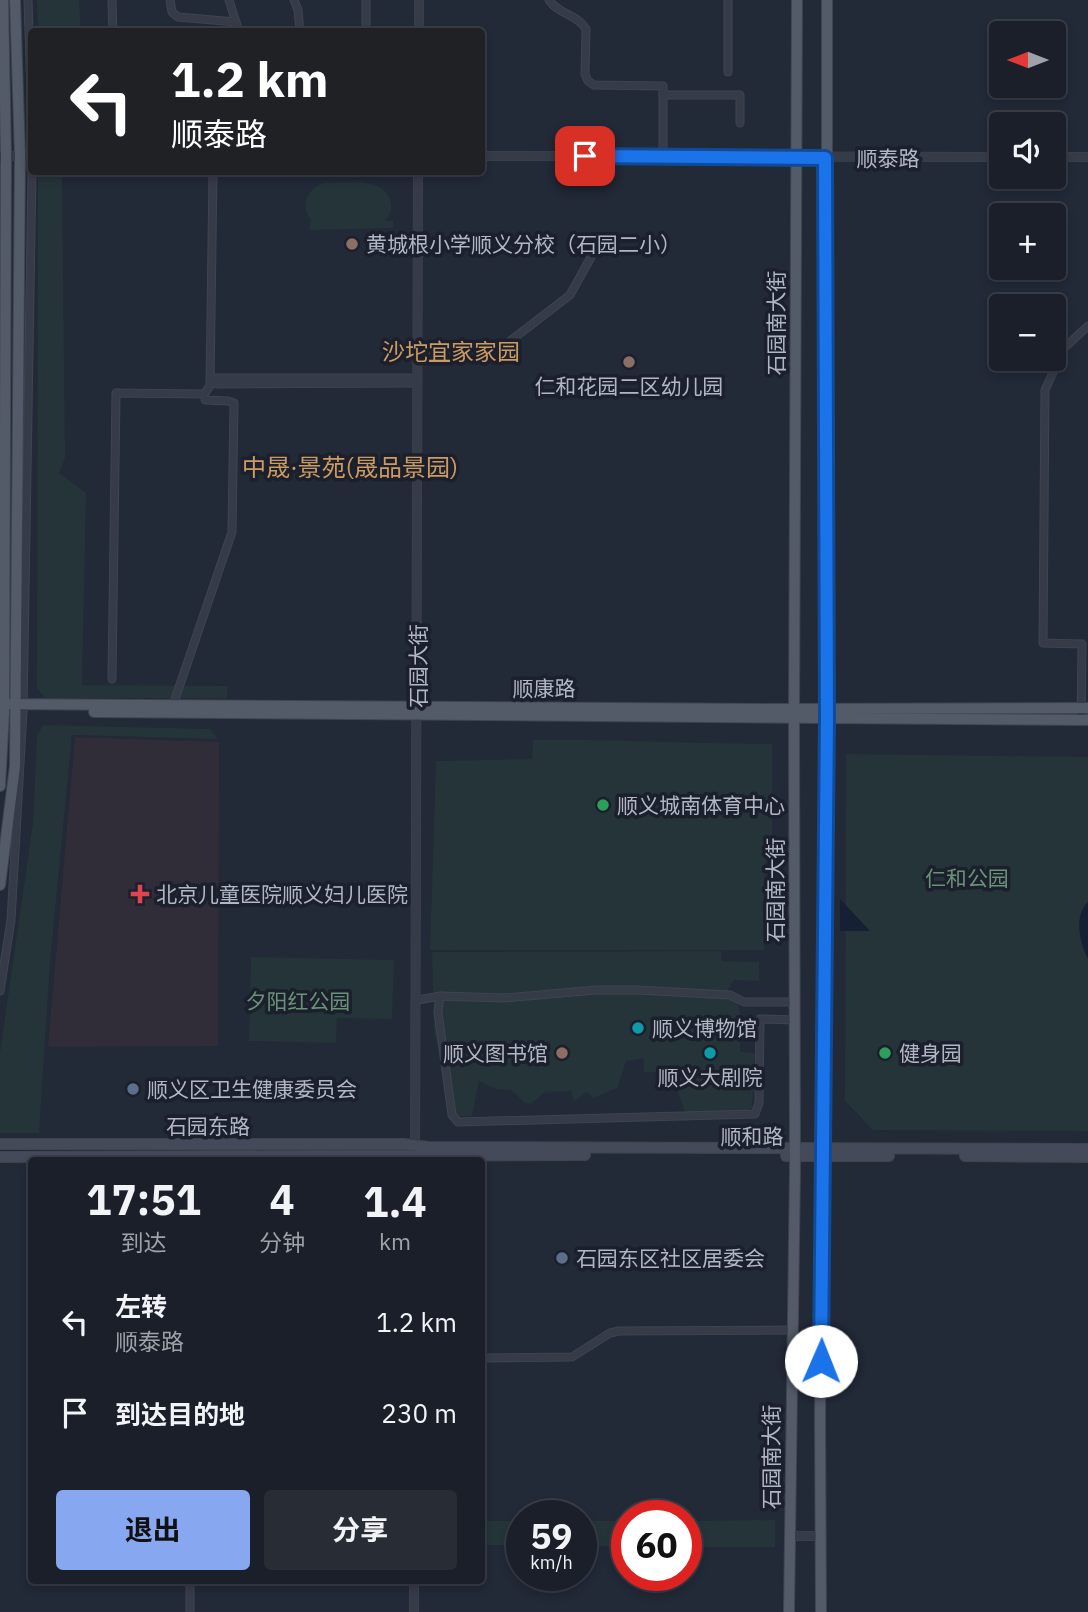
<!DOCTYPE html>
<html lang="zh">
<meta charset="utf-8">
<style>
:root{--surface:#1a1f29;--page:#272c35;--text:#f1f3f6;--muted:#9fa2a8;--line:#383d46;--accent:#88a7f1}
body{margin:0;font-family:"IBM Plex Sans","Noto Sans SC",sans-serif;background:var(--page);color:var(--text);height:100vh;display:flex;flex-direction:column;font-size:26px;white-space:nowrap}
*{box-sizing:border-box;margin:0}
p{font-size:23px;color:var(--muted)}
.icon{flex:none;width:38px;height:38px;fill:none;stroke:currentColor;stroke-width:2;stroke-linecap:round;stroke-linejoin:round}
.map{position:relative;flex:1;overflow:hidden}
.side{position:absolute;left:28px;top:1157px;width:457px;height:427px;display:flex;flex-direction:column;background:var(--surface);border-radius:7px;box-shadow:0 4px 10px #0003,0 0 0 2px var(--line)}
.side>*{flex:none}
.guide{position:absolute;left:28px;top:28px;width:457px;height:147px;border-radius:7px;box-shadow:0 4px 10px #0003,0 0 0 2px var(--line);background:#202124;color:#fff;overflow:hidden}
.needle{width:46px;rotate:270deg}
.controls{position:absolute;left:989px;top:21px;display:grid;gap:14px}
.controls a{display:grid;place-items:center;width:77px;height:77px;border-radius:7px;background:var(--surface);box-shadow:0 4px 10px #0003,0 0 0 2px var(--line);font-size:35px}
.speed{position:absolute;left:506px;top:1500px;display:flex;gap:14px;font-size:35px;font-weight:700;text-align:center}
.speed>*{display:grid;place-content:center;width:91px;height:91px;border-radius:50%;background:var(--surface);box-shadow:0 4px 10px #0003,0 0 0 2px var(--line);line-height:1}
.speed small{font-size:18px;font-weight:400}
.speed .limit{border:10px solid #d22;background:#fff;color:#111}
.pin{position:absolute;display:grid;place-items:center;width:60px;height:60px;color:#fff;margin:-30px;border-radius:14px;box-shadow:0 4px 10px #0006}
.me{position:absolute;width:77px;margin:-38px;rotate:1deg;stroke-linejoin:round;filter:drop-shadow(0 0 5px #0008)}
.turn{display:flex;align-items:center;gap:24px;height:147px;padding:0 28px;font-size:32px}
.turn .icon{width:91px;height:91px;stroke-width:2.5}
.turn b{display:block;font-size:49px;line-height:60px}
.eta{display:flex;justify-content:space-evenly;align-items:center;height:119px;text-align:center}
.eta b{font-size:42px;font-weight:700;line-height:49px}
.cta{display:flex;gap:14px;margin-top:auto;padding:14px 28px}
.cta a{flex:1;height:80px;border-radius:7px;background:var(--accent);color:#111;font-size:28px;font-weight:700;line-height:80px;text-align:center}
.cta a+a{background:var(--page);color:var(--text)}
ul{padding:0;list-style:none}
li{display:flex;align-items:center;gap:21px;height:91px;padding:0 28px}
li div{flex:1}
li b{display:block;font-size:26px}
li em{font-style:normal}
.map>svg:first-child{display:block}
.medical{fill:#302d39}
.green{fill:#243438}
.water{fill:#162034}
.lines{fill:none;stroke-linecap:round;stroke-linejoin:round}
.minor-casing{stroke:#3f4451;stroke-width:9}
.tertiary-casing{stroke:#3f4451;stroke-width:10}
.secondary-casing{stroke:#3f4451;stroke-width:12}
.primary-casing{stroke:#3f4451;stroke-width:12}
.minor{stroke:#363b48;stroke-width:7}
.tertiary{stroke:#363b48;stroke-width:9}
.secondary{stroke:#444a5a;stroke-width:10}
.primary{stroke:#535a68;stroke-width:10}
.route-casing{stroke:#114b97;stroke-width:18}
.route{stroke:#1a73e8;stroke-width:12}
.education-dot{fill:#8d6e63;stroke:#1b202c;stroke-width:2.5}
.leisure-dot{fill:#2e9e5b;stroke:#1b202c;stroke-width:2.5}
.health-dot{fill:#e0444e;stroke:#1b202c;stroke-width:2.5}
.culture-dot{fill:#0f9aa8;stroke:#1b202c;stroke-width:2.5}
.service-dot{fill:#5c6f8a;stroke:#1b202c;stroke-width:2.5}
.labels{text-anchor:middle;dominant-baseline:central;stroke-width:7;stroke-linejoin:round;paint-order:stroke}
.street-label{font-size:21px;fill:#b0b6c4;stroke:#1b202c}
.poi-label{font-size:21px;fill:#b0b6c4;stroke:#1b202c;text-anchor:start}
.park-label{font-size:21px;fill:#699377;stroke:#1b202c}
.neighbourhood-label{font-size:23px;fill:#cc9b63;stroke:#1b202c}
.quarter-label{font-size:24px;fill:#cc9b63;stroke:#1b202c}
</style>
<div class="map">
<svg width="1088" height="1612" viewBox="0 0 1088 1612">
<rect width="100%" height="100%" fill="#222937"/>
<polygon class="medical" points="75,737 219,742 218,1046 48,1047"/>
<g class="green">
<polygon points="37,0 79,0 81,31 38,31"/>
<polygon points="41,172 62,172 65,458 59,473 86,493 82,685 228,686 227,698 45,698 37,688 38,175"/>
<path d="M323,183c20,1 60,-8 67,17 3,8 0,15 -5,21h8v7l-83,2v-8l2,-1c-12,-14 -6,-31 11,-38z"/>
<polygon points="43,725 210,729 218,739 72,735 50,963 39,1133 0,1133 0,1052 33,823 37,736"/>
<path d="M533,740c80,-1 159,4 239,4v104l-6,4 -2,98h-334l6,-189 96,-2z"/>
<polygon points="846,754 1088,757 1088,1131 873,1130 845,1101"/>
<polygon points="721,951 722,961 759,962 759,981 734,980 728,989 730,998 737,1002 740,1013 740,1052 755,1053 752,1108 748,1111 685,1113 671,1072 644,1072 644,1058 626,1061 617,1088 594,1098 586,1092 574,1102 571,1091 545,1092 531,1104 525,1103 511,1090 495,1089 479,1081 472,1116 456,1116 434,1032 432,952"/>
<polygon points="251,957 394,960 392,1019 337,1018 336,1043 249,1041"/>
<polygon points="775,1520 775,1547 686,1547 686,1521"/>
<rect x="481" y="1521" width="40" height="24"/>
<rect x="581" y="1521" width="45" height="25"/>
</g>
<g class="water">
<polygon points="840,899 870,931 840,931"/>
<path d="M1088,902v57c-8,-15 -15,-43 0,-57z"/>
</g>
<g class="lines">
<g class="minor-casing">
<g id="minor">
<polyline points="28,0 32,127"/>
<polyline points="112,0 113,32"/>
<polyline points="170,0 172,12 178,17 236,22"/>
<polyline points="229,0 239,32"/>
<polyline points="294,0 298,10 300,32"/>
<polyline points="366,0 366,32"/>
<path d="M549,0c9,14 29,15 37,29l-1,45 3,7 6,4 69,1v71"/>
<polyline points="728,0 728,72"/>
<polyline points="663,95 740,95 740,123"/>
<polyline points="418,352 481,353 505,345 570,295 591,257"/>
<polyline points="418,378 217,378 217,384 418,383"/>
<polyline points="112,679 116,393 204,394 210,386 213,172"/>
<polyline points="173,705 232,532 234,403 228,401 205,400"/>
<polyline points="1081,720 1082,644 1043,643 1045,390 1064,348 1088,326"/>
<polyline points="0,991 11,920 23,712 32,172"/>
<polyline points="440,996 438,1012 452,1115 458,1122 755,1114 759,1103 760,1019 795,1020"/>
<polyline points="417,1000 441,996 504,998 596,990 637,990 730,995 744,1002 795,1002"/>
<polyline points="481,1358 572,1357 610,1333 619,1331 791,1330"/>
<polyline points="190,1580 190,1612"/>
</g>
</g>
<g class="tertiary-casing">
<g id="tertiary">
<polyline points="419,32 419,0"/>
<polyline points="481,156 1001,157"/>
<polyline points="0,157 32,155"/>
<polyline points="1054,157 1088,157"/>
<polyline points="415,1152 418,172"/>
<polyline points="790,1536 821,1536"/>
<polyline points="414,1612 414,1580"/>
</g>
</g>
<g class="secondary-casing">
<g id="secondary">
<polyline points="0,1144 404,1144 428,1147 1088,1149"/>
<polyline points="786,1156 889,1156"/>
<polyline points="965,1156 1088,1157"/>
<polyline points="0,1157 585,1155"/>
</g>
</g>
<g class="primary-casing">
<g id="primary">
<polyline points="0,704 778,709 1088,708"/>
<polyline points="94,712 1088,720"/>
<polyline points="0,786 4,712 6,156 3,0"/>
<polyline points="0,885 15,766 20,155 15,0"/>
<polyline points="789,1612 795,1169 794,718 797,0"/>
<polyline points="821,1612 820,1417 827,718 827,0"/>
</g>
</g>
<use href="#minor" class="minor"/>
<use href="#tertiary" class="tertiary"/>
<use href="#secondary" class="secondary"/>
<use href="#primary" class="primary"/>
</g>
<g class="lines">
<g class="route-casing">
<polyline id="route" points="585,156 825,158 827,718 821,1361"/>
</g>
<use href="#route" class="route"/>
</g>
<g class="education-dot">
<circle cx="352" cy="244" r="7"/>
<circle cx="629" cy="362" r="7"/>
<circle cx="562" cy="1053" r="7"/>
</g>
<g class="leisure-dot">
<circle cx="603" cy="805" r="7"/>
<circle cx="885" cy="1053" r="7"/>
</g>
<path class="health-dot" d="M136.5 883.5h7v7h7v7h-7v7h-7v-7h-7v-7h7z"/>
<g class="culture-dot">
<circle cx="638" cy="1028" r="7"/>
<circle cx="710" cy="1053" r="7"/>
</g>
<g class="service-dot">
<circle cx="133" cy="1089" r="7"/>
<circle cx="562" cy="1258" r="7"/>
</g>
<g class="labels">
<g class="street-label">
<text x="888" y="158">顺泰路</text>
<text transform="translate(776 323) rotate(-90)">石园南大街</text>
<text transform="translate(418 666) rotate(-90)">石园大街</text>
<text x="544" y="688">顺康路</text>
<text transform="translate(775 890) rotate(-90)">石园南大街</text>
<text x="208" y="1126">石园东路</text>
<text x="752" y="1136">顺和路</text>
<text transform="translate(771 1457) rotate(-90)">石园南大街</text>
</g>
<g class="poi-label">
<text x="366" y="244">黄城根小学顺义分校（石园二小）</text>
<text x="629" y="386" text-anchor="middle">仁和花园二区幼儿园</text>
<text x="617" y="805">顺义城南体育中心</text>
<text x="156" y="894">北京儿童医院顺义妇儿医院</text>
<text x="652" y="1028">顺义博物馆</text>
<text x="548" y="1053" text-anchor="end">顺义图书馆</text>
<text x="899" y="1053">健身园</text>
<text x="710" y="1077" text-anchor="middle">顺义大剧院</text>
<text x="147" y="1089">顺义区卫生健康委员会</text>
<text x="576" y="1258">石园东区社区居委会</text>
</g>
<g class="park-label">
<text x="967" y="878">仁和公园</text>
<text x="298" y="1001">夕阳红公园</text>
</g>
<g class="neighbourhood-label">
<text x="451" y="351">沙坨宜家家园</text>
</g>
<g class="quarter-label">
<text x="350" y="467">中晟·景苑(晟品景园)</text>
</g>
</g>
</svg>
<div class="controls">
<a><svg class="needle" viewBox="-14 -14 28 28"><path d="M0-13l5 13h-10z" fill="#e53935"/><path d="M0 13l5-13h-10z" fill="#9fa2a8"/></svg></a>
<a><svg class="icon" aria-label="sound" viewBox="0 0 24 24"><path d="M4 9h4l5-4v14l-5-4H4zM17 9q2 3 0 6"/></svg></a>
<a>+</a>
<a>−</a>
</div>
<div class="speed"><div>59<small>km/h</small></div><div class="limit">60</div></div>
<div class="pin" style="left:585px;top:156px;background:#d93025"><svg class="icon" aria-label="arrive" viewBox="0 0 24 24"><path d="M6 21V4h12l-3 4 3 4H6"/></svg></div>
<svg class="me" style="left:821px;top:1361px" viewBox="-20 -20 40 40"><circle r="19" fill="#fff"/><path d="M0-13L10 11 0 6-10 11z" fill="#1a73e8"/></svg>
<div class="guide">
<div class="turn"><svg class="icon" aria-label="left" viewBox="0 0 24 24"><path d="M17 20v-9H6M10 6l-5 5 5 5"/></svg><div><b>1.2 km</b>顺泰路</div></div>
</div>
<section class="side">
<div class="eta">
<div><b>17:51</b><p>到达</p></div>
<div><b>4</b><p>分钟</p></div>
<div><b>1.4</b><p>km</p></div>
</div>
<ul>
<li><svg class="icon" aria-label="left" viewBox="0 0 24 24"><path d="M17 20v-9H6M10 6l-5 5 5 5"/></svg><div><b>左转</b><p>顺泰路</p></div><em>1.2 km</em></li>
<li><svg class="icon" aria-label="arrive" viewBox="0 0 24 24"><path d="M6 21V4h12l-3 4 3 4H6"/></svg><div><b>到达目的地</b></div><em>230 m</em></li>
</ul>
<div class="cta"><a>退出</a><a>分享</a></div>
</section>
</div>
